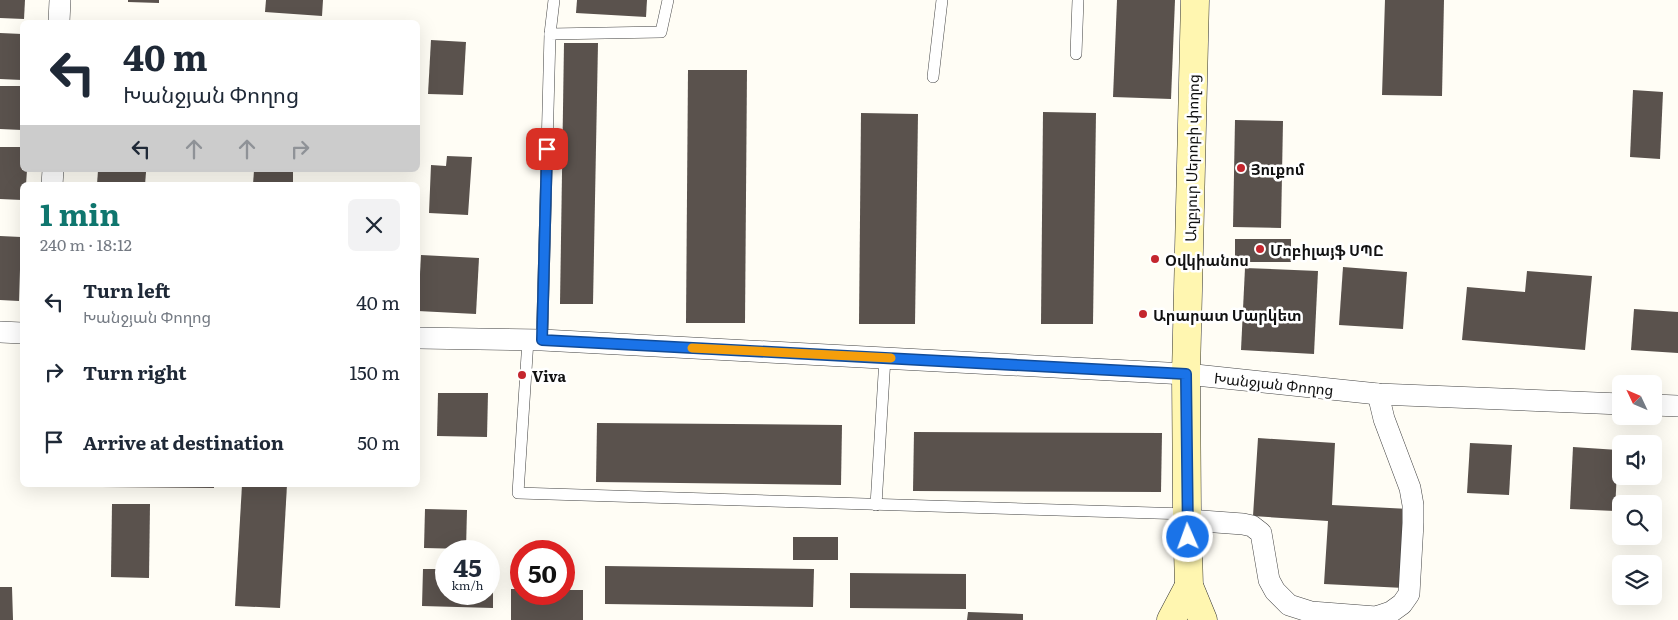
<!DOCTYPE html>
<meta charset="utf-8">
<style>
:root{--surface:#fff;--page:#f2f2f3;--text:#1f2937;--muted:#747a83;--accent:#0f766e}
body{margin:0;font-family:Literata,"Noto Sans Armenian",serif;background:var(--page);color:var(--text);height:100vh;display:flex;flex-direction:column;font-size:19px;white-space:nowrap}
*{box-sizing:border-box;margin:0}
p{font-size:16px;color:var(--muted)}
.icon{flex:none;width:28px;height:28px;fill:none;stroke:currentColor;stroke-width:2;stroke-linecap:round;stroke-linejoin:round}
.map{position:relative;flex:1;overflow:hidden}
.drawer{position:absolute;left:20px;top:182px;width:400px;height:305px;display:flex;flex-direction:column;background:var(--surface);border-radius:8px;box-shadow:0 5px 20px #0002}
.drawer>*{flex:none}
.hud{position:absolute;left:20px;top:20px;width:400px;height:152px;border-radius:8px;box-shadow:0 5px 20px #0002;background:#fff;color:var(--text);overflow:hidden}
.needle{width:32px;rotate:314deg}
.tools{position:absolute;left:1612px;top:375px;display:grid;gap:10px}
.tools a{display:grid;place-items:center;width:50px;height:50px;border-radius:8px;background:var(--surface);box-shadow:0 5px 20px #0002;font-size:25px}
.speed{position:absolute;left:435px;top:540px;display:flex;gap:10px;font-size:25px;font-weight:700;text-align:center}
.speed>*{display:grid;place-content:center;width:65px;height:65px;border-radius:50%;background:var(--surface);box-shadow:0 5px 20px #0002;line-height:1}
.speed small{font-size:12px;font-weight:400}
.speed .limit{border:8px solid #d22;background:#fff;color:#111}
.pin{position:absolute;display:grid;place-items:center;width:42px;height:42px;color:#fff;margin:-21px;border-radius:10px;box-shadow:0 2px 8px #0006}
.me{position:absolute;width:55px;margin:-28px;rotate:358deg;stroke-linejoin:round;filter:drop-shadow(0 0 4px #0008)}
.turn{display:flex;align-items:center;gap:18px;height:105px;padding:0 20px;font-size:22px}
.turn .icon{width:65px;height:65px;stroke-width:2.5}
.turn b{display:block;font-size:35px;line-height:42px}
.lanes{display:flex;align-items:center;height:48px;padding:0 20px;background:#0003;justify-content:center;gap:25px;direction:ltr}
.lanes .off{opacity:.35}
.round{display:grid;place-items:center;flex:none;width:52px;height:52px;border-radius:8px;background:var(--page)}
.headline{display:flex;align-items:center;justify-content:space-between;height:85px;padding:0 20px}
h1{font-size:30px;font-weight:700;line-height:38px;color:var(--accent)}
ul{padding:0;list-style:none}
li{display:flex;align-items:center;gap:15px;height:70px;padding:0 20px}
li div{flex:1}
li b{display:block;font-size:19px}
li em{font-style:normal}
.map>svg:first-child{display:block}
.building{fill:#5a524d}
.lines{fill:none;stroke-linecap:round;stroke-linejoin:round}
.service-casing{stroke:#444;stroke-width:12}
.minor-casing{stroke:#444;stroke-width:22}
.secondary-casing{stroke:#333;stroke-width:29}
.service{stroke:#fff;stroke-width:11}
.minor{stroke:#fff;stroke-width:21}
.secondary{stroke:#fff6b0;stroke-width:28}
.route-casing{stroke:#114b97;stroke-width:12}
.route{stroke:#1a73e8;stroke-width:9}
.slow{stroke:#f59e0b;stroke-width:9}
.poi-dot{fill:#c4262e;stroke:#fff;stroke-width:2}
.labels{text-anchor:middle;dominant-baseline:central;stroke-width:5;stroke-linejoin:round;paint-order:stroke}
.street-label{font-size:15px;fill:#111;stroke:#fff}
.poi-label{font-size:15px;font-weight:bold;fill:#111;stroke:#fff;text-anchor:start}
</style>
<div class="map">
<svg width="1678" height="620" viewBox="0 0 1678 620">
<rect width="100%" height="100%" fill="#fffdf5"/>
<g class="building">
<polygon points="0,0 25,0 24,19 0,18"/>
<polygon points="128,0 159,0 159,3 128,2"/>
<polygon points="266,0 323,0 322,16 265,12"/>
<polygon points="577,0 647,0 646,17 576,13"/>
<polygon points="1117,0 1175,0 1171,99 1113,97"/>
<polygon points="1385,0 1444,0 1442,96 1382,95"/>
<polygon points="0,33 22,34 22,80 0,79"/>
<polygon points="431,40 466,42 463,95 428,94"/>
<polygon points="564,43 598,43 593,304 560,304"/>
<polygon points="688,70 747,70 745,323 686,323"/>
<polygon points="0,86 22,86 22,130 0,129"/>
<polygon points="1633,90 1663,92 1660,159 1630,157"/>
<polygon points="1043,112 1096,113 1093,324 1041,324"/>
<polygon points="861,113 918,114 915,324 859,324"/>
<polygon points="1235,120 1283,121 1281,228 1233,227"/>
<polygon points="0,147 22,147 22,170 27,170 26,185 22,185 22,200 0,199"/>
<polygon points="447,156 472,157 468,215 429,213 431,165 446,166"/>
<polygon points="98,170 146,172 145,185 97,185"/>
<polygon points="254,170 293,170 293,185 253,185"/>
<polygon points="0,236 21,237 19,301 0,300"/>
<rect x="1235" y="239" width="56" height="23"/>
<polygon points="421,255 479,258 476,314 418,311"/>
<polygon points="1343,267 1407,272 1403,329 1339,325"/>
<polygon points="1245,268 1318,271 1314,354 1241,350"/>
<polygon points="1527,271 1592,276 1585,350 1462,340 1467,287 1525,292"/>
<polygon points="1634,309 1678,312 1678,353 1631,350"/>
<polygon points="438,393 488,393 487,437 437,436"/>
<polygon points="597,423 842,425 841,485 596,482"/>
<polygon points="914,432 1162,433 1161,492 913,491"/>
<polygon points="1258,438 1335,443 1332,505 1409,509 1404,588 1324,584 1328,521 1253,516"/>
<polygon points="1470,443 1512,445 1509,495 1467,493"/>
<polygon points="1573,447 1618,450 1615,511 1570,509"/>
<polygon points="102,485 214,485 214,488 102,487"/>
<polygon points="242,485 287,485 280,608 235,606"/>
<polygon points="112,504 150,504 149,578 111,577"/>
<polygon points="425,509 467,510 466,549 424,548"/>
<rect x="793" y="537" width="45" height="23"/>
<polygon points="605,566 814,569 813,607 605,604"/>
<polygon points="423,569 446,569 446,594 489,594 489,570 493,570 493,608 422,606"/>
<polygon points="850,573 966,574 966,609 850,608"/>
<polygon points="0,587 12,587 13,620 0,620"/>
<polygon points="511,589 521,589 521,594 564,594 564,590 583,590 583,620 511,620"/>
<polygon points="968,612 1023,614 1023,620 967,620"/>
</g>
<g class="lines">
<g class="service-casing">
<g id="service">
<polyline points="550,34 554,0"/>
<polyline points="1076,54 1078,0"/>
<polyline points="933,77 942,0"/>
<polyline points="528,340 518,493 1187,514"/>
<polyline points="542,340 550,34 661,32 668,0"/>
<polyline points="876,505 885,358"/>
</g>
</g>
<g class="minor-casing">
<g id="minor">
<polyline points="59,22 60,0"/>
<polyline points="52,185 53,170"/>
<polyline points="0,332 22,333"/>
<polyline points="418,338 542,340 1186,374 1378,394 1621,404"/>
<polyline points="1654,405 1678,406"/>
<polyline points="1188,520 1243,524 1252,526 1261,533 1269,580 1275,591 1289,605 1311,612 1376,617 1391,612 1402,604 1409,594 1413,523 1413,505 1410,488 1384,419 1378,394"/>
</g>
</g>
<g class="secondary-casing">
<g id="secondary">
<polyline points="1195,0 1186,374 1187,514 1189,586 1203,620"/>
<polyline points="1171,620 1189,586"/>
</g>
</g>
<use href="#service" class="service"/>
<use href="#minor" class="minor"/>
<use href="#secondary" class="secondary"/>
</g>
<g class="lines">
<g class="route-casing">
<polyline id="route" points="547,149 542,340 1186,374 1188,537"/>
</g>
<use href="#route" class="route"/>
<polyline class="slow" points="692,348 891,358"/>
</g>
<g class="poi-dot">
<circle cx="1241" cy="168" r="5"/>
<circle cx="1260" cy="249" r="5"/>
<circle cx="1155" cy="259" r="5"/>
<circle cx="1143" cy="314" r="5"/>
<circle cx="522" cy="375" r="5"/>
</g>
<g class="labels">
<g class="street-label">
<text transform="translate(1191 158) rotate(-89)">Աղբյուր Սերոբի փողոց</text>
<text transform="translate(1274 383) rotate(6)">Խանջյան Փողոց</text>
</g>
<g class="poi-label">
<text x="1251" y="168">Յուքոմ</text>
<text x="1270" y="249">Մոբիլայֆ ՍՊԸ</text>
<text x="1165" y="259">Օվկիանոս</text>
<text x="1153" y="314">Արարատ Մարկետ</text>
<text x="532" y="375">Viva</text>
</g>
</g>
</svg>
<div class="tools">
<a><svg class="needle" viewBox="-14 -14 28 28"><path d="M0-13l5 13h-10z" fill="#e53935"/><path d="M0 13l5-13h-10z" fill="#747a83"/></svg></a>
<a><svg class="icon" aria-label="sound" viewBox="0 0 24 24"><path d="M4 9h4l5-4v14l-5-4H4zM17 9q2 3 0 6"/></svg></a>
<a><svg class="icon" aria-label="search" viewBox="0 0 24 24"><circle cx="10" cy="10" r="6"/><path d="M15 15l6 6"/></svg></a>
<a><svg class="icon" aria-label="layers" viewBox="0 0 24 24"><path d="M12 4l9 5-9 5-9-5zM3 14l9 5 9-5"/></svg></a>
</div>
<div class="speed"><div>45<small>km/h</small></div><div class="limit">50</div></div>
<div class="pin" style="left:547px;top:149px;background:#d93025"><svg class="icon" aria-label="arrive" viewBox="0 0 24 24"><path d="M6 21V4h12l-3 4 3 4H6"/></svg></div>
<svg class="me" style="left:1188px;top:537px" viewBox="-20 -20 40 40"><circle r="17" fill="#1a73e8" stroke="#fff" stroke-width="3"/><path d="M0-11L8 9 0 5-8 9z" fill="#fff"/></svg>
<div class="hud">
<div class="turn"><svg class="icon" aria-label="left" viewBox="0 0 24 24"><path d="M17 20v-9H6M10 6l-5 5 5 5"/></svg><div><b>40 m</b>Խանջյան Փողոց</div></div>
<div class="lanes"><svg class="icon" aria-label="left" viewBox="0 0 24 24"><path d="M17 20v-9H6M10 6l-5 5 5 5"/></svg><svg class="icon off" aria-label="ahead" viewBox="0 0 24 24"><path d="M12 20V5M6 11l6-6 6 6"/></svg><svg class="icon off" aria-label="ahead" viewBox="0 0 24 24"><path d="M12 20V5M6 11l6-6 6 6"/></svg><svg class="icon off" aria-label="right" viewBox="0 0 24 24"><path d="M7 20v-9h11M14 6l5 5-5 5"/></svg></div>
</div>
<section class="drawer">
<div class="headline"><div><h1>1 min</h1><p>240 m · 18:12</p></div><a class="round"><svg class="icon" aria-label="close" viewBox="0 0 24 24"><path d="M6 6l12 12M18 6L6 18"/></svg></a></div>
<ul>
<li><svg class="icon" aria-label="left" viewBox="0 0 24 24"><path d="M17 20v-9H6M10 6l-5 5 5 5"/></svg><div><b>Turn left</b><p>Խանջյան Փողոց</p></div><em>40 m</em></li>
<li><svg class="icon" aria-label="right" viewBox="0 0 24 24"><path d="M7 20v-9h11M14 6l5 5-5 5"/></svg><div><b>Turn right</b></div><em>150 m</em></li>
<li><svg class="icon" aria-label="arrive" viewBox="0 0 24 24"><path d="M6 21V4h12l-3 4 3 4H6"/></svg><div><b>Arrive at destination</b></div><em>50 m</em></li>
</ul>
</section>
</div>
